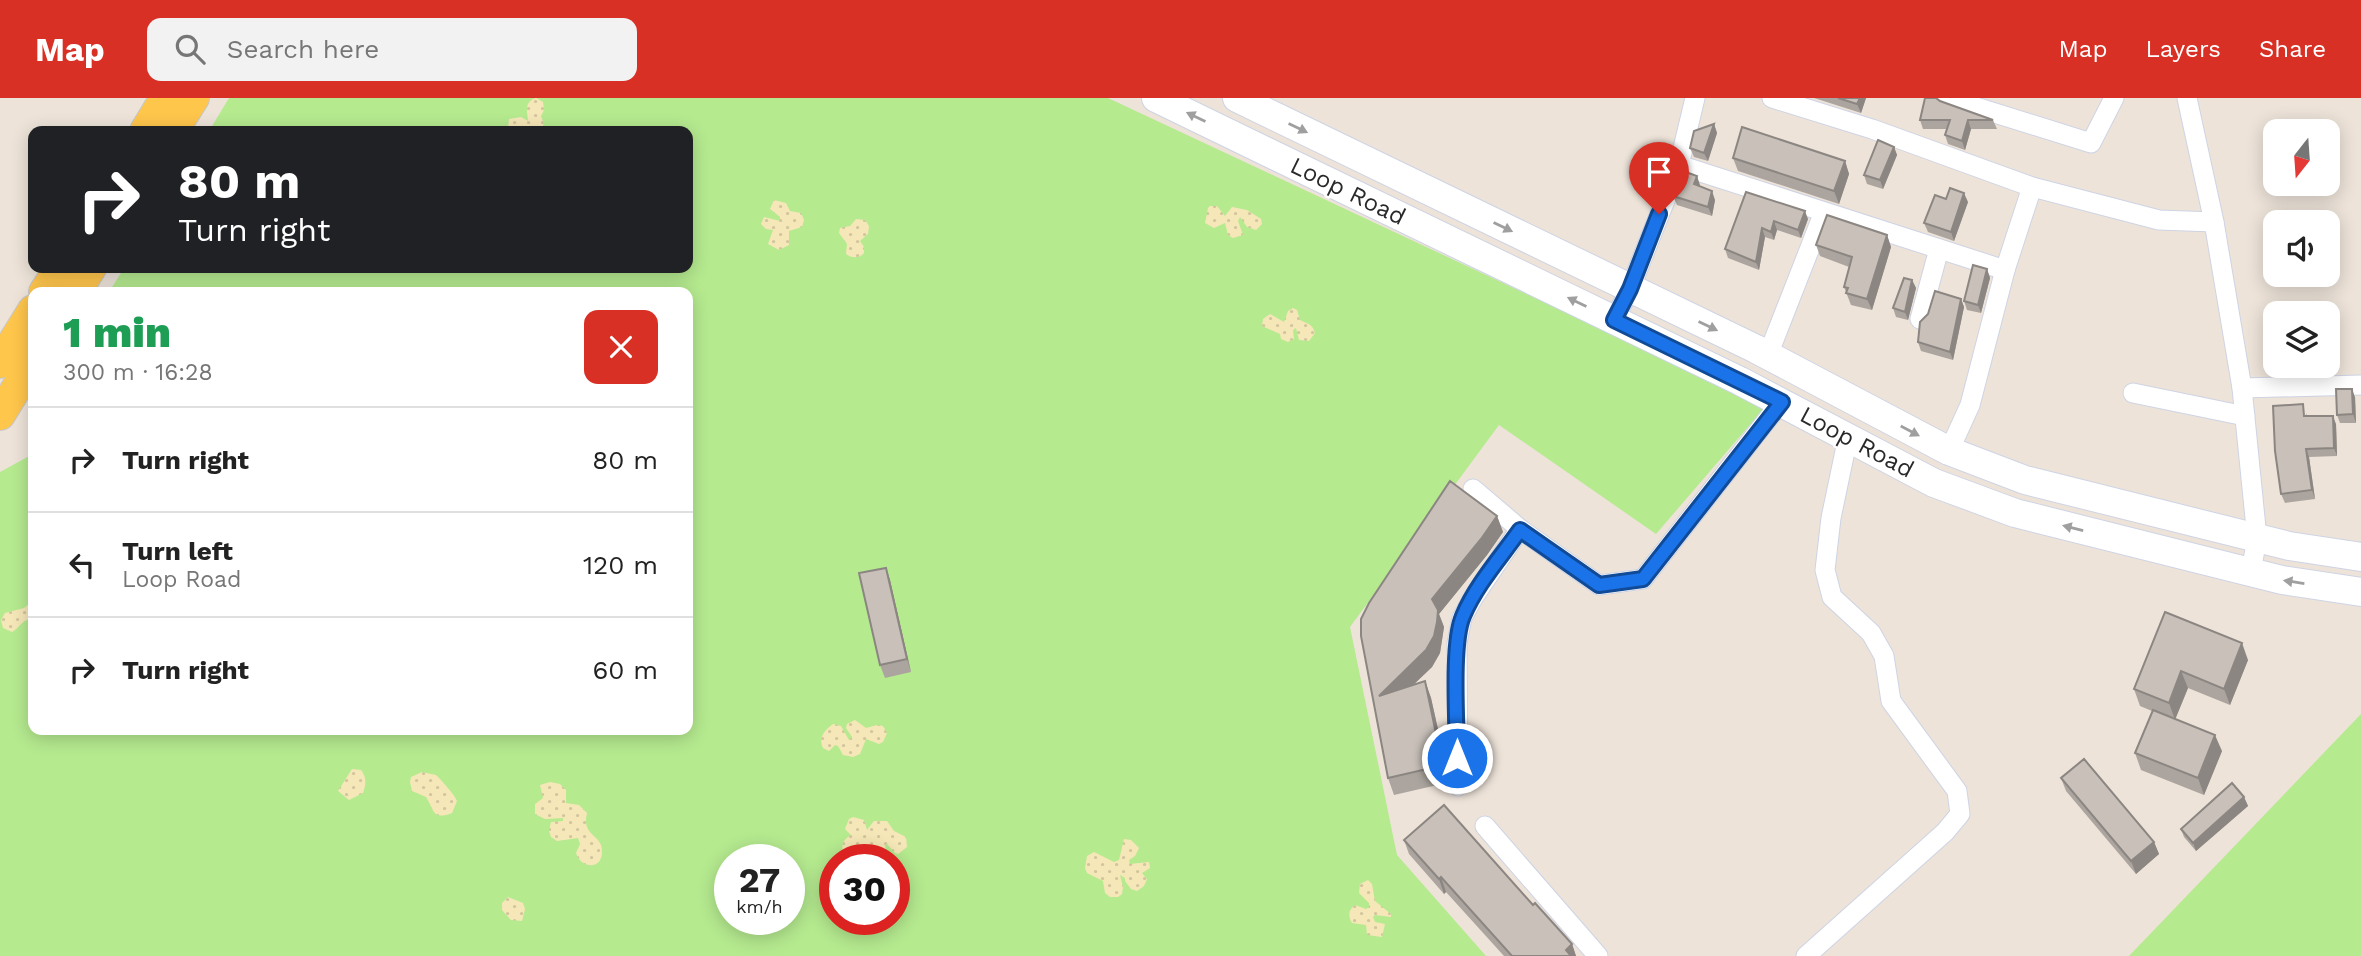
<!DOCTYPE html>
<meta charset="utf-8">
<style>
:root{--surface:#fff;--page:#f2f2f2;--text:#222;--muted:#767676;--line:#e0e0e0;--accent:#d93025}
body{margin:0;font-family:"Work Sans",sans-serif;background:var(--page);color:var(--text);height:100vh;display:flex;flex-direction:column;font-size:26px;white-space:nowrap}
*{box-sizing:border-box;margin:0}
p{font-size:23px;color:var(--muted)}
.icon{flex:none;width:38px;height:38px;fill:none;stroke:currentColor;stroke-width:2;stroke-linecap:round;stroke-linejoin:round}
.map{position:relative;flex:1;overflow:hidden}
.details{position:absolute;left:28px;top:189px;width:665px;height:448px;display:flex;flex-direction:column;background:var(--surface);border-radius:14px;box-shadow:0 4px 18px #0003}
.details>*{flex:none}
.banner{position:absolute;left:28px;top:28px;width:665px;height:147px;border-radius:14px;box-shadow:0 4px 18px #0003;background:#202124;color:#fff;overflow:hidden}
.needle{width:46px;rotate:197deg}
.buttons{position:absolute;left:2263px;top:21px;display:grid;gap:14px}
.buttons a{display:grid;place-items:center;width:77px;height:77px;border-radius:14px;background:var(--surface);box-shadow:0 4px 18px #0003;font-size:35px}
.speed{position:absolute;left:714px;top:746px;display:flex;gap:14px;font-size:35px;font-weight:700;text-align:center}
.speed>*{display:grid;place-content:center;width:91px;height:91px;border-radius:50%;background:var(--surface);box-shadow:0 4px 18px #0003;line-height:1}
.speed small{font-size:18px;font-weight:400}
.speed .limit{border:10px solid #d22;background:#fff;color:#111}
.pin{position:absolute;display:grid;place-items:center;width:60px;height:60px;color:#fff;margin:-72px -30px;border-radius:50% 50% 50% 0;rotate:-45deg;box-shadow:0 0 7px #0007}
.pin .icon{rotate:45deg}
.me{position:absolute;width:77px;margin:-38px;rotate:0deg;stroke-linejoin:round;filter:drop-shadow(0 0 5px #0008)}
.turn{display:flex;align-items:center;gap:24px;height:147px;padding:0 35px;font-size:32px}
.turn .icon{width:91px;height:91px;stroke-width:2.5}
.turn b{display:block;font-size:49px;line-height:60px}
.round{display:grid;place-items:center;flex:none;width:74px;height:74px;border-radius:14px;background:var(--page)}
.overview{display:flex;align-items:center;justify-content:space-between;height:119px;padding:0 35px}
h1{font-size:42px;font-weight:800;line-height:52px;color:#1e9e55}
ul{padding:0;list-style:none}
li{display:flex;align-items:center;gap:21px;height:105px;padding:0 35px;border-top:2px solid var(--line)}
li div{flex:1}
li b{display:block;font-size:26px}
li em{font-style:normal}
header{display:flex;align-items:center;gap:42px;box-sizing:border-box;height:98px;padding:0 35px;background:var(--accent);color:#fff}
header strong{font-size:33px}
nav{display:flex;gap:38px;margin-inline-start:auto;font-size:24px}
.search{width:490px;height:63px;background:var(--page);display:flex;align-items:center;gap:18px;box-sizing:border-box;padding:0 24px;border-radius:14px;color:var(--muted);font-size:26px}
.map>svg:first-child{display:block}
.grass{fill:#b5ea8f;fill-rule:evenodd}
.sand{fill:url(#sand-dots)}
.lines{fill:none;stroke-linecap:round;stroke-linejoin:round}
.minor-casing{stroke:#ced4e4;stroke-width:21}
.secondary-casing{stroke:#ced4e4;stroke-width:30}
.primary-casing{stroke:#c7c7c7;stroke-width:32}
.minor{stroke:#fff;stroke-width:19}
.secondary{stroke:#fff;stroke-width:28}
.primary{stroke:#ffc64c;stroke-width:30}
.wall{fill:#aca59f}
.shaded-wall{fill:#8c8682}
.building{fill:#c8c0b9;stroke:#8c8682;stroke-width:2}
.oneway{fill:#9f9f9f}
.route-casing{stroke:#114b97;stroke-width:18}
.route{stroke:#1a73e8;stroke-width:12}
.labels{text-anchor:middle;dominant-baseline:central;stroke-width:5;stroke-linejoin:round;paint-order:stroke}
.street-label{font-size:24px;fill:#292929;stroke:#fff}
</style>
<header>
<strong>Map</strong>
<div class="search"><svg class="icon" aria-label="search" viewBox="0 0 24 24"><circle cx="10" cy="10" r="6"/><path d="M15 15l6 6"/></svg>Search here</div>
<nav><a>Map</a><a>Layers</a><a>Share</a></nav>
</header>
<div class="map">
<svg width="2361" height="858" viewBox="0 0 2361 858">
<defs>
<pattern id="sand-dots" width="8" height="8" patternUnits="userSpaceOnUse" patternTransform="scale(1.75)"><rect width="8" height="8" fill="#f6e7b8"/><path d="M2 2h.1M6 6h.1" fill="none" stroke="#d3c69e" stroke-width="1.8" stroke-linecap="round"/></pattern>
</defs>
<rect width="100%" height="100%" fill="#ede3d9"/>
<g class="grass">
<path d="M229,0h879l658,308 -110,128 -157,-109 -149,202 47,228 89,101h-1486v-484l33,-18v276h655v-438h-579l15,-24h564v-137h-479zM730,761h59v60h-59zM835,761h59v60h-59z"/>
<polygon points="2361,616 2361,858 2129,858"/>
</g>
<g class="sand">
<path d="M536,0l7,4 1,8 -3,6 3,8 -5,7h-29l-2,-3 1,-9 12,-2 7,4c0,-8 -5,-19 8,-23z"/>
<polygon points="774,102 786,105 790,113 801,115 804,122 802,129 789,133 789,147 779,152 768,146 773,132 766,131 761,126 764,119 780,123 780,119 770,111"/>
<polygon points="1210,108 1217,108 1225,118 1232,109 1247,112 1261,121 1262,126 1256,132 1247,129 1240,119 1238,123 1243,137 1233,140 1228,137 1225,125 1214,130 1205,125 1208,110"/>
<path d="M856,121l9,1 4,6 -1,8 -8,7 4,6v6c-5,6 -13,5 -18,1l1,-10 -8,-11 1,-5 10,-2z"/>
<path d="M1293,210l4,2 3,10c7,4 12,3 15,13l-6,8 -10,-1 -3,-12 -3,2 1,9 -6,3 -7,-3 -1,-5 -18,-8 1,-7 7,-5 14,8 4,-11z"/>
<path d="M33,503v19c-10,-3 -13,8 -21,12l-9,-4 -2,-8 4,-7 19,-5z"/>
<path d="M855,622l11,8 11,-3 6,1 4,7 -4,9 -4,2 -13,-5 -6,15 -7,3 -10,-2 -5,-9 -3,-1 -6,6 -6,-3c-5,-11 2,-18 10,-24l8,2 8,14 3,-3 -6,-9 1,-4z"/>
<path d="M352,671l9,1c6,8 5,14 2,23l-14,7 -11,-9z"/>
<path d="M422,674l14,3c6,6 18,19 21,26l-5,12c-20,8 -18,-4 -26,-16l-14,-6 -2,-9 1,-5z"/>
<path d="M550,684l10,2 6,6v13l13,2 8,8c-6,24 16,21 15,39 0,18 -21,17 -26,1l4,-9 -2,-6 -21,3 -6,-4 -2,-6 2,-9 12,-1v-3l-18,1 -10,-5v-10l8,-6 -3,-13z"/>
<path d="M853,719l11,3 3,10 7,-9h13l7,10 12,6 1,10 -9,7 -3,-1 -8,-9 -2,1 2,14h-22v-15l-7,12 -10,1 -5,-5c-2,-8 1,-13 8,-17l-6,-6 4,-10z"/>
<polygon points="1124,741 1131,742 1139,750 1135,758 1129,762 1130,766 1149,764 1150,770 1142,775 1147,781 1144,788 1137,793 1131,791 1125,783 1125,780 1120,777 1123,789 1122,796 1118,799 1110,799 1105,795 1103,783 1087,775 1085,770 1087,758 1094,754 1114,764 1119,762"/>
<path d="M1368,782l4,4 3,17 16,13v3l-16,-2 -2,2 2,5 10,2 -3,13 -15,-2 -1,-10 -14,-2c-4,-7 -4,-13 3,-18l11,4 3,-2v-4l-10,-10 1,-9z"/>
<polygon points="508,799 523,805 525,811 522,823 511,822 502,812 502,805"/>
</g>
<g class="lines">
<g class="minor-casing">
<g id="minor">
<polyline points="1772,0 1872,31 2032,89 2159,122 2214,124"/>
<polyline points="1947,0 2091,45 2114,0"/>
<polyline points="2187,0 2214,124 2242,290 2257,440 2251,474"/>
<polyline points="1679,67 2005,172"/>
<polyline points="1920,221 1939,151"/>
<polyline points="1614,222 1630,191 1679,67 1695,0"/>
<polyline points="1768,257 1824,114"/>
<polyline points="2242,290 2361,287"/>
<polyline points="2133,295 2245,318"/>
<polyline points="1949,353 1970,307 2005,172 2032,89"/>
<polyline points="1473,391 1520,431 1599,487 1643,481 1781,304"/>
<polyline points="1458,688 1457,545 1462,520 1473,500 1520,431"/>
<polyline points="1485,728 1598,858"/>
<polyline points="1806,858 1945,734 1960,716 1957,693 1891,603 1884,558 1871,535 1832,499 1825,472 1831,420 1848,339"/>
</g>
</g>
<g class="secondary-casing">
<g id="secondary">
<polyline points="1156,0 1740,283 1934,385 2015,415 2282,482 2361,494"/>
<polyline points="1237,0 1756,251 1949,353 2025,382 2289,448 2361,459"/>
</g>
</g>
<g class="primary-casing">
<g id="primary">
<polyline points="145,33 165,0"/>
<polyline points="173,33 194,0"/>
<polyline points="44,194 60,170"/>
<polyline points="76,194 91,170"/>
<polyline points="0,265 33,212"/>
<polyline points="0,317 33,263"/>
</g>
</g>
<use href="#minor" class="minor"/>
<use href="#secondary" class="secondary"/>
<use href="#primary" class="primary"/>
</g>
<g class="wall">
<polygon points="1814,0 1866,0 1861,15"/>
<polygon points="1940,3 1993,22 1997,31 1971,31 1965,52 1948,46 1945,37 1947,31 1923,31 1920,22"/>
<polygon points="1714,26 1717,35 1708,63 1694,59 1690,50"/>
<polygon points="1894,49 1897,57 1883,91 1867,86 1864,77"/>
<polygon points="1733,60 1845,63 1849,76 1839,106 1738,73"/>
<polygon points="1697,78 1699,88 1715,102 1712,118 1677,107 1673,98"/>
<polygon points="1746,94 1808,121 1801,140 1777,132 1774,142 1765,139 1759,172 1728,160 1725,151"/>
<polygon points="1946,101 1968,104 1954,143 1928,134 1924,125"/>
<polygon points="1887,137 1891,149 1872,212 1851,207 1844,189 1849,169 1820,158 1816,147"/>
<polygon points="1987,171 1990,180 1981,215 1967,212 1964,203"/>
<polygon points="1912,182 1916,190 1908,222 1896,219 1893,210"/>
<polygon points="1961,201 1964,209 1953,262 1921,253 1918,244"/>
<polygon points="2355,299 2356,325 2340,325 2337,317"/>
<polygon points="2307,315 2307,318 2336,326 2337,358 2309,359 2315,401 2285,405 2281,396"/>
<polygon points="1497,418 1503,434 1487,457 1439,516 1444,529 1440,555 1432,569 1414,586 1425,583 1431,600 1446,667 1446,685 1394,697 1388,680 1361,538"/>
<polygon points="886,470 890,482 911,574 885,580 880,567"/>
<polygon points="2165,514 2248,562 2230,607 2188,590 2175,621 2222,653 2204,697 2141,672 2135,655 2152,613 2140,608 2134,591"/>
<polygon points="2061,680 2154,744 2159,756 2136,776 2066,693"/>
<polygon points="2244,699 2248,708 2196,753 2184,739 2181,731"/>
<polygon points="1404,742 1533,807 1572,846 1576,858 1504,858 1446,794 1444,796 1409,756"/>
</g>
<g class="shaded-wall">
<polygon points="1860,0 1866,0 1861,15 1857,6"/>
<polygon points="1968,22 1971,31 1965,52 1962,43"/>
<polygon points="1714,26 1717,35 1708,63 1704,55"/>
<polygon points="1894,49 1897,57 1883,91 1880,82"/>
<polygon points="1845,63 1849,76 1839,106 1834,93"/>
<polygon points="1697,78 1700,87 1697,95 1694,86"/>
<polygon points="1712,93 1715,102 1712,118 1708,109"/>
<polygon points="1964,95 1968,104 1954,143 1951,134"/>
<polygon points="1805,113 1808,121 1801,140 1798,132"/>
<polygon points="1774,123 1777,132 1774,142 1771,134"/>
<polygon points="1762,130 1765,139 1759,172 1756,164"/>
<polygon points="1887,137 1891,149 1872,212 1867,201"/>
<polygon points="1987,171 1990,180 1981,215 1978,207"/>
<polygon points="1912,182 1916,190 1908,222 1905,214"/>
<polygon points="1961,201 1964,209 1953,262 1950,254"/>
<polygon points="2352,291 2355,299 2356,325 2353,316"/>
<polygon points="2333,318 2336,326 2337,358 2334,350"/>
<polygon points="2306,351 2309,359 2315,401 2312,392"/>
<polygon points="1497,418 1503,434 1487,457 1439,516 1444,529 1440,555 1432,569 1385,614 1379,598 1432,501"/>
<polygon points="886,470 890,482 911,574 907,561"/>
<polygon points="2242,545 2248,562 2230,607 2224,591"/>
<polygon points="2181,573 2188,590 2175,622 2169,605"/>
<polygon points="1425,583 1431,600 1446,667 1446,685 1440,668"/>
<polygon points="2215,637 2222,653 2204,697 2198,680"/>
<polygon points="2244,699 2248,708 2196,753 2193,745"/>
<polygon points="2154,744 2159,756 2136,776 2131,763"/>
<polygon points="1441,779 1446,794 1444,796 1439,781"/>
<polygon points="1572,846 1576,858 1568,858 1566,852"/>
</g>
<g class="building">
<polygon points="1838,0 1860,0 1857,6"/>
<polygon points="1925,0 1936,0 1940,3 1993,22 1968,22 1962,43 1945,37 1950,22 1920,22"/>
<polygon points="1714,26 1704,55 1690,50 1694,33"/>
<polygon points="1742,29 1845,63 1834,93 1733,60"/>
<polygon points="1878,42 1894,49 1880,82 1864,77"/>
<polygon points="1683,73 1697,78 1694,86 1712,93 1708,109 1673,98"/>
<polygon points="1950,90 1964,95 1951,134 1924,125 1935,97 1946,101"/>
<polygon points="1746,94 1805,113 1798,132 1774,123 1771,134 1762,130 1756,164 1725,151"/>
<polygon points="1827,117 1887,137 1867,201 1846,195 1848,190 1844,189 1852,159 1816,147"/>
<polygon points="1973,167 1987,171 1978,207 1964,203"/>
<polygon points="1904,180 1912,182 1905,214 1893,210"/>
<polygon points="1935,193 1961,201 1950,254 1918,244 1920,224 1928,216"/>
<polygon points="2336,291 2352,291 2353,316 2337,317"/>
<polygon points="2303,306 2304,318 2333,318 2334,350 2306,351 2312,392 2281,396 2275,353 2273,308"/>
<polygon points="1450,383 1497,418 1481,441 1432,501 1438,512 1437,524 1434,538 1426,552 1379,598 1425,583 1439,650 1440,668 1388,680 1361,538 1361,521 1369,505"/>
<polygon points="886,470 907,561 880,567 859,475"/>
<polygon points="2165,514 2242,545 2224,591 2181,573 2169,605 2134,591"/>
<polygon points="2153,612 2215,637 2198,680 2135,655"/>
<polygon points="2084,661 2154,744 2131,763 2061,680"/>
<polygon points="2232,685 2244,699 2193,745 2181,731"/>
<polygon points="1444,707 1533,807 1535,805 1572,846 1566,852 1571,858 1512,858 1441,779 1439,781 1404,742"/>
</g>
<defs><path id="oneway-solid" d="M-6-.8H1V-3.2L6.5 0L1 3.2V.8H-6Z" transform="scale(1.75)"/></defs>
<g class="oneway">
<use href="#oneway-solid" transform="translate(1196 19) rotate(-154)"/>
<use href="#oneway-solid" transform="translate(1298 30) rotate(26)"/>
<use href="#oneway-solid" transform="translate(1503 129) rotate(26)"/>
<use href="#oneway-solid" transform="translate(1577 204) rotate(-154)"/>
<use href="#oneway-solid" transform="translate(1708 228) rotate(26)"/>
<use href="#oneway-solid" transform="translate(1910 333) rotate(28)"/>
<use href="#oneway-solid" transform="translate(2073 430) rotate(-166)"/>
<use href="#oneway-solid" transform="translate(2294 484) rotate(-171)"/>
</g>
<g class="lines">
<g class="route-casing">
<path id="route" d="M1457,660c0,-34 -6,-114 6,-142 13,-31 38,-59 57,-86l79,55 44,-6 139,-177 -168,-82 16,-31 29,-75"/>
</g>
<use href="#route" class="route"/>
</g>
<g class="labels">
<g class="street-label">
<text transform="translate(1348 93) rotate(26)">Loop Road</text>
<text transform="translate(1857 344) rotate(28)">Loop Road</text>
</g>
</g>
</svg>
<div class="buttons">
<a><svg class="needle" viewBox="-14 -14 28 28"><path d="M0-13l5 13h-10z" fill="#e53935"/><path d="M0 13l5-13h-10z" fill="#767676"/></svg></a>
<a><svg class="icon" aria-label="sound" viewBox="0 0 24 24"><path d="M4 9h4l5-4v14l-5-4H4zM17 9q2 3 0 6"/></svg></a>
<a><svg class="icon" aria-label="layers" viewBox="0 0 24 24"><path d="M12 4l9 5-9 5-9-5zM3 14l9 5 9-5"/></svg></a>
</div>
<div class="speed"><div>27<small>km/h</small></div><div class="limit">30</div></div>
<div class="pin" style="left:1659px;top:116px;background:#d93025"><svg class="icon" aria-label="arrive" viewBox="0 0 24 24"><path d="M6 21V4h12l-3 4 3 4H6"/></svg></div>
<svg class="me" style="left:1457px;top:660px" viewBox="-20 -20 40 40"><circle r="17" fill="#1a73e8" stroke="#fff" stroke-width="3"/><path d="M0-11L8 9 0 5-8 9z" fill="#fff"/></svg>
<div class="banner">
<div class="turn"><svg class="icon" aria-label="right" viewBox="0 0 24 24"><path d="M7 20v-9h11M14 6l5 5-5 5"/></svg><div><b>80 m</b>Turn right</div></div>
</div>
<section class="details">
<div class="overview"><div><h1>1 min</h1><p>300 m · 16:28</p></div><a class="round" style="background:#d93025;color:#fff"><svg class="icon" aria-label="close" viewBox="0 0 24 24"><path d="M6 6l12 12M18 6L6 18"/></svg></a></div>
<ul>
<li><svg class="icon" aria-label="right" viewBox="0 0 24 24"><path d="M7 20v-9h11M14 6l5 5-5 5"/></svg><div><b>Turn right</b></div><em>80 m</em></li>
<li><svg class="icon" aria-label="left" viewBox="0 0 24 24"><path d="M17 20v-9H6M10 6l-5 5 5 5"/></svg><div><b>Turn left</b><p>Loop Road</p></div><em>120 m</em></li>
<li><svg class="icon" aria-label="right" viewBox="0 0 24 24"><path d="M7 20v-9h11M14 6l5 5-5 5"/></svg><div><b>Turn right</b></div><em>60 m</em></li>
</ul>
</section>
</div>
